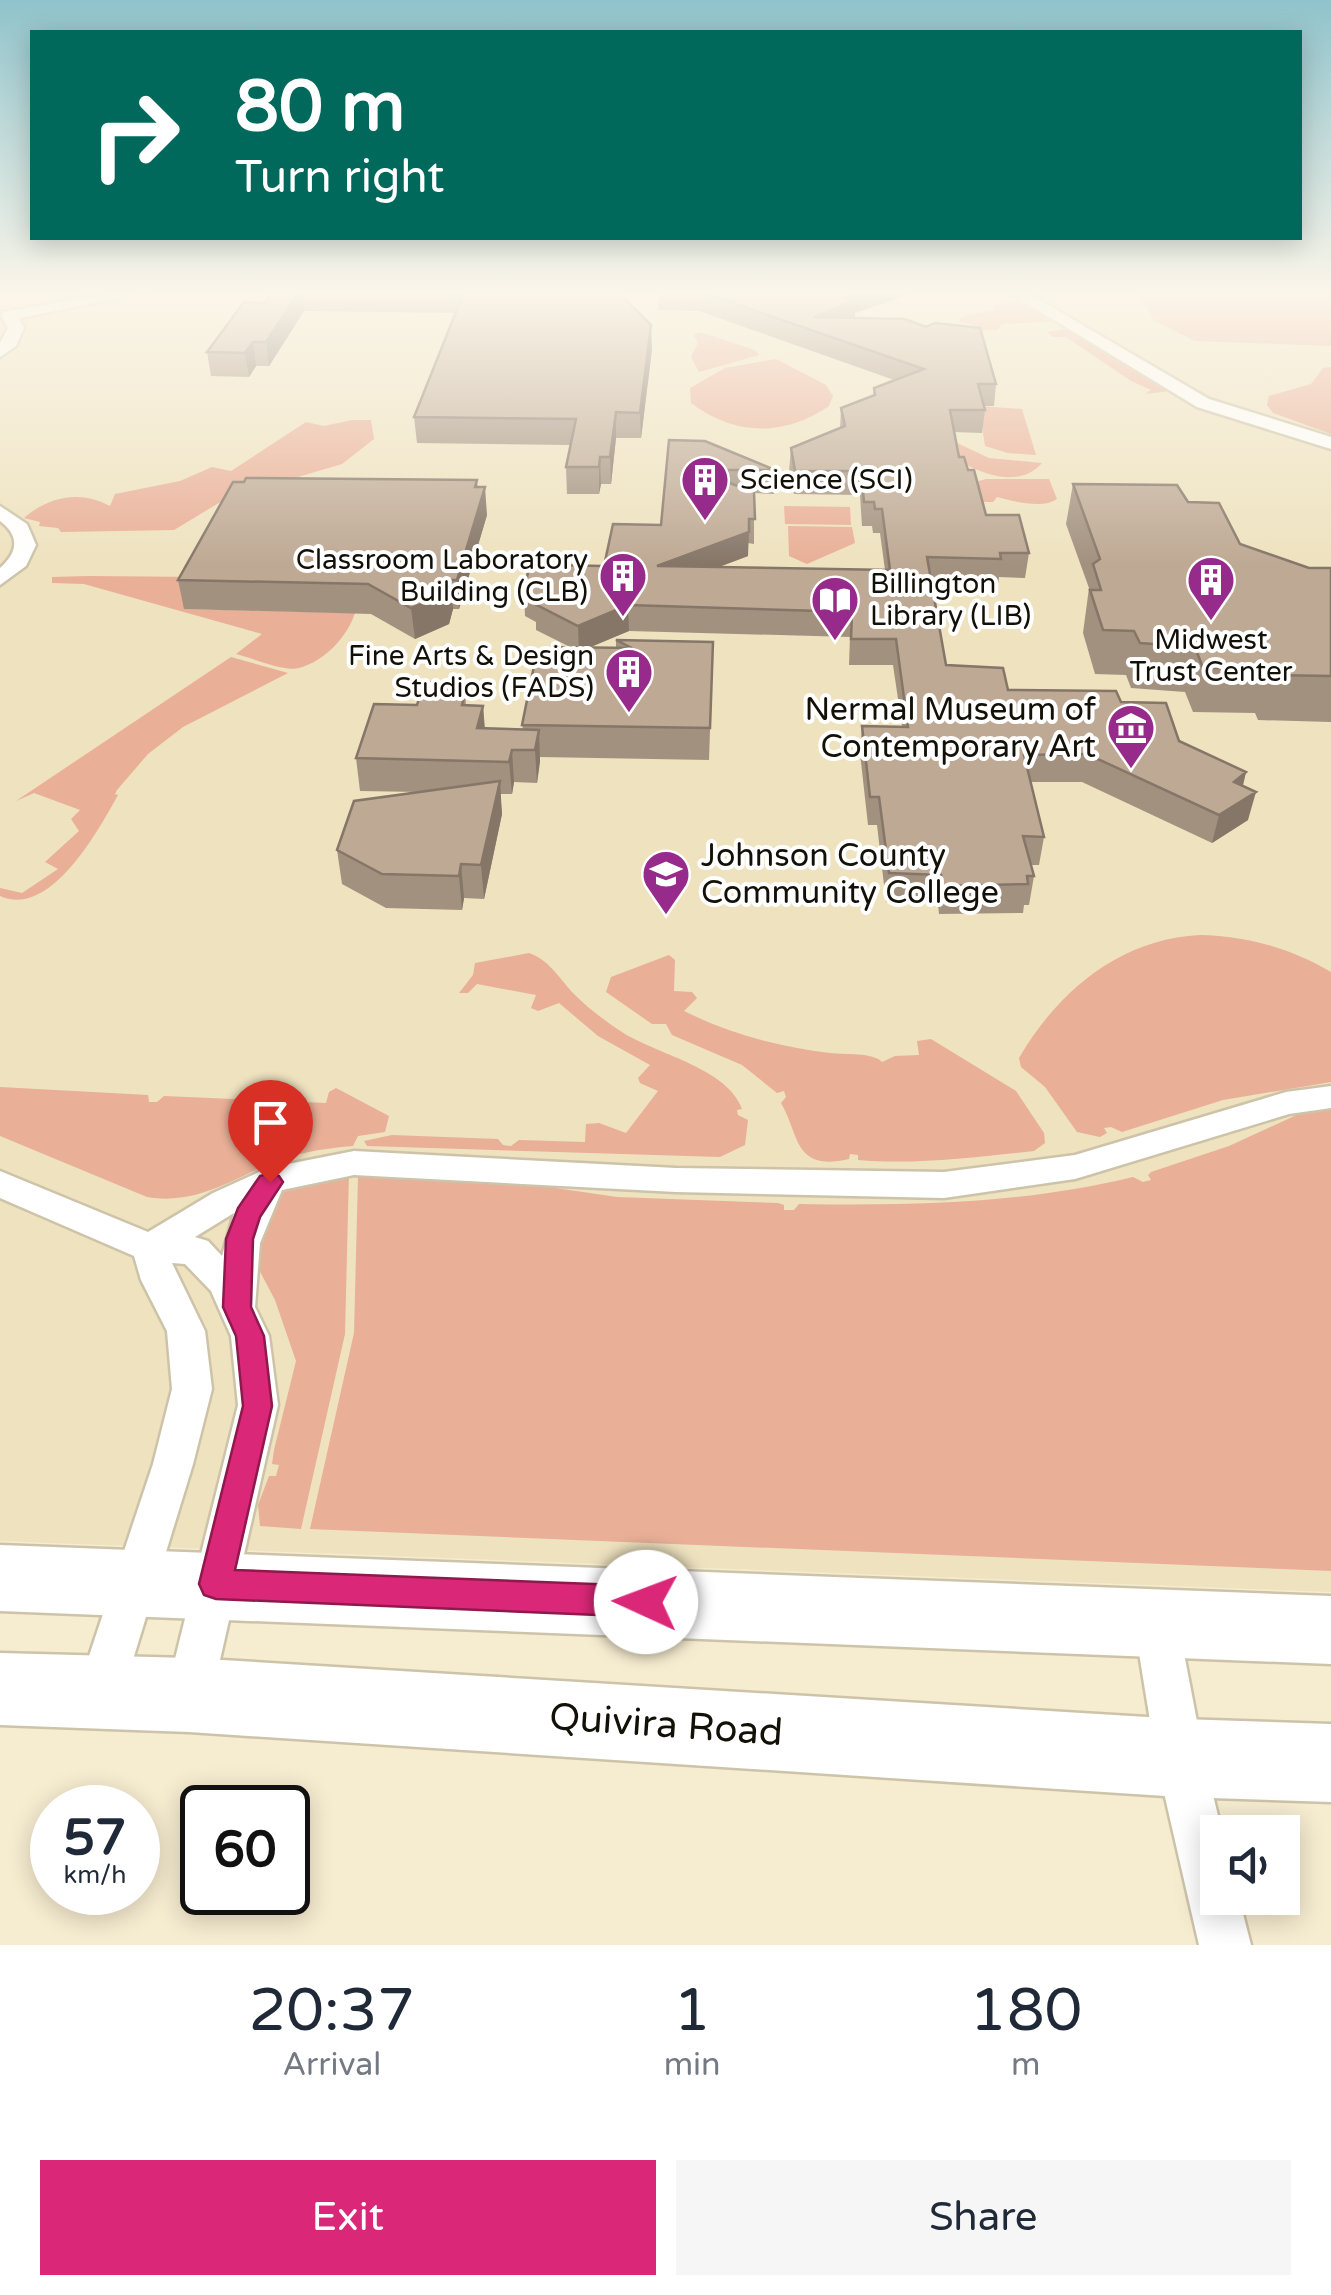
<!DOCTYPE html>
<style>
:root{--surface:#fff;--page:#f6f6f7;--text:#1f2937;--muted:#747a83;--accent:#db2777}
body{margin:0;font-family:"Varela Round",sans-serif;background:var(--page);color:var(--text);height:100vh;display:flex;flex-direction:column;font-size:38px;white-space:nowrap}
*{box-sizing:border-box;margin:0}
p{font-size:32px;color:var(--muted)}
.icon{flex:none;width:55px;height:55px;fill:none;stroke:currentColor;stroke-width:2;stroke-linecap:round;stroke-linejoin:round}
.map{position:relative;height:1945px;overflow:hidden}
.details{display:flex;flex-direction:column;background:var(--surface);flex:1}
.details>*{flex:none}
.banner{position:absolute;left:30px;top:30px;width:1272px;height:210px;border-radius:0px;box-shadow:0 5px 25px #0003;background:#00695c;color:#fff;overflow:hidden}
.controls{position:absolute;left:1200px;top:1815px;display:grid;gap:20px}
.controls a{display:grid;place-items:center;width:100px;height:100px;border-radius:0px;background:var(--surface);box-shadow:0 5px 25px #0003;font-size:50px}
.speed{position:absolute;left:30px;top:1785px;display:flex;gap:20px;font-size:50px;font-weight:700;text-align:center}
.speed>*{display:grid;place-content:center;width:130px;height:130px;border-radius:50%;background:var(--surface);box-shadow:0 5px 25px #0003;line-height:1}
.speed small{font-size:25px;font-weight:400}
.speed .limit{border:5px solid #111;border-radius:15px;background:#fff;color:#111}
.pin{position:absolute;display:grid;place-items:center;width:85px;height:85px;color:#fff;margin:-102px -42px;border-radius:50% 50% 50% 0;rotate:-45deg;box-shadow:0 0 10px #0007}
.pin .icon{rotate:45deg}
.me{position:absolute;width:110px;margin:-55px;rotate:272deg;stroke-linejoin:round;filter:drop-shadow(0 0 8px #0008)}
.turn{display:flex;align-items:center;gap:35px;height:210px;padding:0 40px;font-size:45px}
.turn .icon{width:130px;height:130px;stroke-width:2.5}
.turn b{display:block;font-size:70px;line-height:85px}
.eta{display:flex;justify-content:space-evenly;align-items:center;height:170px;text-align:center}
.eta b{font-size:60px;font-weight:600;line-height:70px}
.button{display:flex;gap:20px;margin-top:auto;padding:20px 40px}
.button a{flex:1;height:115px;border-radius:0px;background:var(--accent);color:#fff;font-size:40px;font-weight:600;line-height:115px;text-align:center}
.button a+a{background:var(--page);color:var(--text)}
.map>svg:first-child{display:block}
.built{fill:#eee2bf}
.green{fill:#e9af97}
.lines{fill:none;stroke-linecap:round;stroke-linejoin:round}
.street-casing{stroke:#cdc3a9;stroke-width:5}
.primary-casing{stroke:#cdc3a9;stroke-width:5}
.street{fill:#fff;fill-rule:evenodd}
.primary{fill:#fff;fill-rule:evenodd}
.wall{fill:#a3917f}
.shaded-wall{fill:#857668}
.building{fill:#bea994;stroke:#857668;stroke-width:2.5}
.route{fill:#db2777;stroke:#8e194d;stroke-width:2.5}
.labels{text-anchor:middle;dominant-baseline:central;stroke-width:8;stroke-linejoin:round;paint-order:stroke}
.far-poi-label{font-size:28px;fill:#131007;stroke:#fff;text-anchor:start}
.poi-label{font-size:32px;fill:#131007;stroke:#fff;text-anchor:end}
.near-street-label{font-size:38px;fill:#131007;stroke:#fff}
</style>
<div class="map">
<svg width="1331" height="1945" viewBox="0 0 1331 1945">
<rect width="100%" height="100%" fill="#f6ecd0"/>
<polygon class="built" points="0,292 1331,292 1331,1592 0,1541"/>
<g class="green">
<polygon points="1138,292 1331,292 1331,346 1195,341 1154,321"/>
<polygon points="1018,301 1058,321 1002,324 998,330 976,331 976,326 959,321 962,317 994,310 995,305"/>
<polygon points="1070,328 1169,389 1170,391 1145,394 1151,390 1131,381 1066,337 1054,337 1046,332"/>
<polygon points="700,332 755,350 759,355 699,372 691,357 698,343 694,335"/>
<path d="M776,359l50,26 7,11 -4,10c-45,31 -94,30 -138,-3l-1,-15 35,-20z"/>
<polygon points="1331,367 1331,434 1273,413 1267,405 1269,396 1311,384 1323,368"/>
<polygon points="979,406 1022,409 1036,455 1008,453 985,446"/>
<path d="M352,420h19l3,19 -32,25 -115,34 -53,32 -113,2 -3,-4 -19,-2 1,-4 -16,-4c25,-22 57,-28 86,-12l5,-12 65,-13 32,-14 19,4 75,-49 18,4z"/>
<path d="M928,440l27,2 34,16 53,5c-31,35 -87,-3 -114,-23z"/>
<path d="M986,479h63l8,20c-16,11 -47,1 -60,-2l-4,5h-19l1,-20z"/>
<polygon points="784,506 850,507 851,525 785,524"/>
<polygon points="788,526 852,527 855,543 807,564 789,556"/>
<path d="M89,576l112,1 -16,32 170,4c-8,24 -30,48 -56,55 -16,4 -46,-10 -63,-14l26,-20 -178,-50 -32,-1v-6z"/>
<path d="M231,657l57,16 -105,54 -35,27 -31,36 -2,4 3,1c-20,36 -68,124 -118,101v-8l22,5 36,-24 -13,-7 34,-31 -8,-12 9,-9 -46,-17 -18,8z"/>
<path d="M1200,935c47,1 90,13 131,37v110l-108,18 -101,32 -11,-5 -7,1 3,5 -7,4 -23,-5 -32,-45 -24,-20 -2,-9c39,-67 101,-119 181,-123z"/>
<path d="M529,953c21,7 31,27 46,42 15,15 33,28 50,39 35,21 103,35 117,75l-5,1 1,5 10,5 -3,25 -25,12 -353,-11 -3,-5 28,-6 106,4 5,6 8,1 8,-6 66,2 1,-18 13,-1 27,10 32,-42 -18,-8 -2,-5 12,-13 -52,-29 -39,-33 -21,8 -7,-3 5,-13 -59,-11 -9,9h-9l14,-18 2,-12z"/>
<path d="M669,955l6,5 -1,31 18,1 5,6 -13,13c46,23 95,36 146,42 15,2 43,-1 52,9l13,-6 24,-1 -2,-14 14,-2 85,52 28,42 1,10 -11,8c-59,6 -118,14 -176,9v-5l-8,-1 -1,5c-56,13 -49,-24 -68,-56l5,-6 -2,-6 -7,2 -35,-28 -70,-30 -6,-11h-14l-46,-32 5,-15z"/>
<path d="M0,1087l148,8 1,7h8l7,-6 162,7 3,-11 7,-4 53,28 -4,16 -27,4 -5,10c-24,2 -47,5 -70,13 -48,17 -83,47 -136,38l-147,-61z"/>
<path d="M1331,1108v463l-1021,-42 44,-196 4,-156 4,-5 119,5 136,20 161,6 6,2v5h10l5,-6c113,2 222,0 334,-27l10,5 8,-2 -3,-5 3,-3 78,-26 74,-34z"/>
<polygon points="349,1172 345,1334 301,1529 260,1526 258,1505 269,1476 276,1476 279,1465 272,1464 274,1450 296,1361 275,1300 256,1264 257,1216 290,1186"/>
</g>
<g class="lines">
<g class="street-casing">
<g id="street">
<polygon points="117,292 150,292 19,318 24,328 16,346 0,357 0,343 8,328 1,315 3,312"/>
<polygon points="1008,292 1026,292 1209,399 1331,437 1331,449 1197,407"/>
<path d="M0,506l27,18 9,21 -10,21 -26,19v-17c18,-16 20,-32 0,-47z"/>
<path d="M1331,1086v22l-42,6 -214,65 -131,19 -268,-6 -322,-17 -72,15 -22,53 -5,64 14,29 9,69 -66,290 -7,15 -16,7 -16,-7 -7,-15 72,-290 -7,-69 -20,-45 -26,-27 -13,-1 33,68 7,58 -19,75 -70,228 -7,15 -16,7 -16,-7 -7,-15 76,-228 19,-75 -5,-58 -26,-51 -7,-24 -134,-58v-27l148,61 65,-39 55,-25 86,-17 322,17 268,4 131,-17 211,-63zM234,1213l-12,43 -14,-15 -13,-4z"/>
<polygon points="1156,1602 1172,1608 1178,1622 1204,1758 1222,1832 1218,1832 1218,1898 1239,1898 1251,1945 1199,1945 1156,1758 1134,1622 1140,1608"/>
</g>
</g>
<g class="primary-casing">
<g id="primary">
<polygon points="0,1545 1331,1596 1331,1664 0,1611"/>
<polygon points="0,1653 189,1658 1180,1719 1331,1724 1331,1802 1180,1797 189,1732 0,1725"/>
</g>
</g>
<use href="#street" class="street"/>
<use href="#primary" class="primary"/>
</g>
<g class="wall">
<polygon points="272,292 618,292 652,349 641,438 616,438 611,484 601,484 599,494 567,494 566,467 571,445 417,443 414,417 455,313 304,311 269,366 256,366 249,377 211,376 207,352 265,303"/>
<polygon points="658,292 913,292 913,293 855,313 855,318 996,384 994,406 984,406 985,410 982,433 954,432 959,457 968,470 986,515 1029,553 1025,578 999,577 998,584 931,582 946,665 1008,690 1121,702 1179,741 1246,772 1243,786 1248,820 1212,843 1082,782 1030,782 1044,837 1039,865 1031,865 1034,876 1029,905 1024,905 1023,913 939,914 938,904 886,902 877,825 868,825 860,753 862,726 902,726 893,665 849,665 850,637 629,631 589,647 616,648 616,640 713,642 709,760 540,757 537,783 514,782 512,794 500,794 502,814 484,899 464,898 462,910 386,908 342,884 337,850 420,792 360,791 356,758 417,705 458,691 465,692 466,705 483,706 485,728 523,729 522,725 550,656 570,647 536,630 536,622 525,616 524,591 604,566 661,525 669,440 775,470 774,494 754,493 754,544 748,543 748,556 719,567 885,570 880,533 873,533 872,526 862,526 860,495 794,494 789,471 791,448 840,429 841,408 873,396 874,388 894,380 699,311 658,310"/>
<polygon points="1073,484 1188,502 1240,544 1309,568 1331,568 1331,722 1258,720 1255,713 1193,712 1185,692 1131,688 1126,675 1095,674 1083,633 1089,588 1066,524"/>
<polygon points="478,487 487,515 459,609 453,609 449,624 415,639 371,614 184,609 178,580"/>
</g>
<g class="shaded-wall">
<polygon points="299,292 302,292 304,311 269,366 266,342"/>
<polygon points="860,292 913,292 913,293 855,313 855,320 814,317 845,297"/>
<polygon points="651,325 652,349 641,438 640,413"/>
<polygon points="253,342 256,366 249,377 245,353"/>
<polygon points="616,412 616,438 611,484 610,457"/>
<polygon points="600,457 601,484 599,494 599,467"/>
<polygon points="477,480 479,507 485,487 487,515 459,609 457,580"/>
<polygon points="749,532 748,556 657,590 657,566"/>
<polygon points="451,580 453,609 449,624 415,639 411,608"/>
<polygon points="628,605 629,631 579,652 578,626"/>
<polygon points="483,706 485,738 477,728"/>
<polygon points="539,730 540,762 537,783 535,750"/>
<polygon points="512,750 514,782 512,794 509,762"/>
<polygon points="1246,772 1239,800 1234,782"/>
<polygon points="500,781 502,814 484,899 481,865"/>
<polygon points="1256,792 1248,820 1212,843 1219,815"/>
<polygon points="461,864 464,898 462,910 459,876"/>
</g>
<g class="building">
<polygon points="272,292 299,292 266,342 253,342 245,353 207,352 244,302 265,303"/>
<polygon points="464,292 618,292 651,325 640,413 616,412 610,457 600,457 599,467 566,467 576,419 414,417"/>
<polygon points="701,292 860,292 845,297 856,300 814,317 905,319 926,327 935,323 980,328 996,384 978,384 985,410 950,410 959,457 964,457 968,470 974,470 986,515 1019,515 1029,553 1000,553 1001,559 927,557 946,665 1003,668 1008,690 1116,691 1121,702 1166,703 1179,741 1246,772 1234,782 1256,792 1219,815 1087,754 1024,755 1044,837 1023,836 1034,876 1027,876 1028,884 943,886 941,875 889,873 879,797 870,797 862,726 908,727 896,639 851,639 852,612 628,605 578,626 535,604 536,597 524,591 528,572 546,565 604,566 613,524 661,525 669,440 705,441 775,470 694,470 754,492 755,519 749,519 749,532 657,566 890,570 882,509 875,509 874,502 864,502 861,471 795,471 791,448 845,426 841,408 875,395 874,388 924,369"/>
<polygon points="246,478 477,480 475,487 485,487 457,580 451,580 447,594 411,608 368,584 178,580 233,482 244,482"/>
<polygon points="1073,484 1177,485 1188,502 1219,503 1240,544 1309,568 1331,568 1331,676 1269,675 1266,668 1203,668 1195,647 1140,643 1134,631 1103,630 1090,590 1101,590 1093,564 1100,559"/>
<polygon points="616,640 713,642 710,728 522,725 536,656 550,656 551,647 632,648"/>
<polygon points="424,682 458,683 456,691 465,692 462,705 483,706 477,728 539,730 535,750 512,750 509,762 356,758 374,704 417,705"/>
<polygon points="500,781 481,865 461,864 459,876 382,874 337,850 354,801"/>
</g>
<linearGradient id="sky" x2="0" y2="1"><stop stop-color="#90c3cb"/><stop offset="0.52" stop-color="#fbf6ea"/><stop offset="1" stop-color="#fbf6ea" stop-opacity="0"/></linearGradient>
<rect width="1331" height="564" fill="url(#sky)"/>
<polygon class="route" points="270,1173 279,1176 283,1182 260,1217 253,1239 251,1307 264,1336 272,1406 235,1570 646,1586 658,1591 663,1602 658,1612 646,1617 216,1599 204,1595 199,1584 243,1406 236,1336 223,1307 226,1239 238,1208 260,1176"/>
<defs>
<g id="building-pin" transform="scale(2.5)"><path d="M0 17L-7.5 6A9.5 9.5 0 1 1 7.5 6Z" fill="#972b8b" stroke="#fff"/><path d="M-4-6H4V6H1V3H-1V6H-4ZM-2.5-4.3h1.7v1.8h-1.7ZM.8-4.3h1.7v1.8H.8ZM-2.5-1h1.7V.8h-1.7ZM.8-1h1.7V.8H.8Z" fill="#fff"/></g>
<g id="library-pin" transform="scale(2.5)"><path d="M0 17L-7.5 6A9.5 9.5 0 1 1 7.5 6Z" fill="#972b8b" stroke="#fff"/><path d="M-6-4Q-3-5.5-.7-3.5V5Q-3 3-6 4ZM6-4Q3-5.5 .7-3.5V5Q3 3 6 4Z" fill="#fff"/></g>
<g id="museum-pin" transform="scale(2.5)"><path d="M0 17L-7.5 6A9.5 9.5 0 1 1 7.5 6Z" fill="#972b8b" stroke="#fff"/><path d="M0-6L6-3V-2H-6V-3ZM-5-1h2V3h-2ZM-1-1h2V3h-2ZM3-1h2V3H3ZM-6 4H6V6H-6Z" fill="#fff"/></g>
<g id="university-pin" transform="scale(2.5)"><path d="M0 17L-7.5 6A9.5 9.5 0 1 1 7.5 6Z" fill="#972b8b" stroke="#fff"/><path d="M0-5L7-2L0 1L-7-2ZM-4 1L0 2.5L4 1V4Q0 6-4 4Z" fill="#fff"/></g>
</defs>
<g fill-rule="evenodd">
<use href="#building-pin" x="705" y="480"/>
<use href="#building-pin" x="623" y="576"/>
<use href="#building-pin" x="1211" y="580"/>
<use href="#library-pin" x="835" y="600"/>
<use href="#building-pin" x="629" y="672"/>
<use href="#museum-pin" x="1131" y="728"/>
<use href="#university-pin" x="666" y="874"/>
</g>
<g class="labels">
<g class="far-poi-label">
<text x="740" y="480">Science (SCI)</text>
<text x="588" y="560" text-anchor="end">Classroom Laboratory<tspan x="588" dy="32">Building (CLB)</tspan></text>
<text x="870" y="584">Billington<tspan x="870" dy="32">Library (LIB)</tspan></text>
<text x="1211" y="640" text-anchor="middle">Midwest<tspan x="1211" dy="32">Trust Center</tspan></text>
<text x="594" y="656" text-anchor="end">Fine Arts &amp; Design<tspan x="594" dy="32">Studios (FADS)</tspan></text>
</g>
<g class="poi-label">
<text x="1096" y="710">Nermal Museum of<tspan x="1096" dy="37">Contemporary Art</tspan></text>
<text x="701" y="856" text-anchor="start">Johnson County<tspan x="701" dy="37">Community College</tspan></text>
</g>
<g class="near-street-label">
<text transform="translate(666 1725) rotate(4)">Quivira Road</text>
</g>
</g>
</svg>
<div class="controls">
<a><svg class="icon" aria-label="sound" viewBox="0 0 24 24"><path d="M4 9h4l5-4v14l-5-4H4zM17 9q2 3 0 6"/></svg></a>
</div>
<div class="speed"><div>57<small>km/h</small></div><div class="limit">60</div></div>
<div class="pin" style="left:270px;top:1182px;background:#d93025"><svg class="icon" aria-label="arrive" viewBox="0 0 24 24"><path d="M6 21V4h12l-3 4 3 4H6"/></svg></div>
<svg class="me" style="left:646px;top:1602px" viewBox="-20 -20 40 40"><circle r="19" fill="#fff"/><path d="M0-13L10 11 0 6-10 11z" fill="#db2777"/></svg>
<div class="banner">
<div class="turn"><svg class="icon" aria-label="right" viewBox="0 0 24 24"><path d="M7 20v-9h11M14 6l5 5-5 5"/></svg><div><b>80 m</b>Turn right</div></div>
</div>
</div>
<section class="details">
<div class="eta">
<div><b>20:37</b><p>Arrival</p></div>
<div><b>1</b><p>min</p></div>
<div><b>180</b><p>m</p></div>
</div>
<div class="button"><a>Exit</a><a>Share</a></div>
</section>
